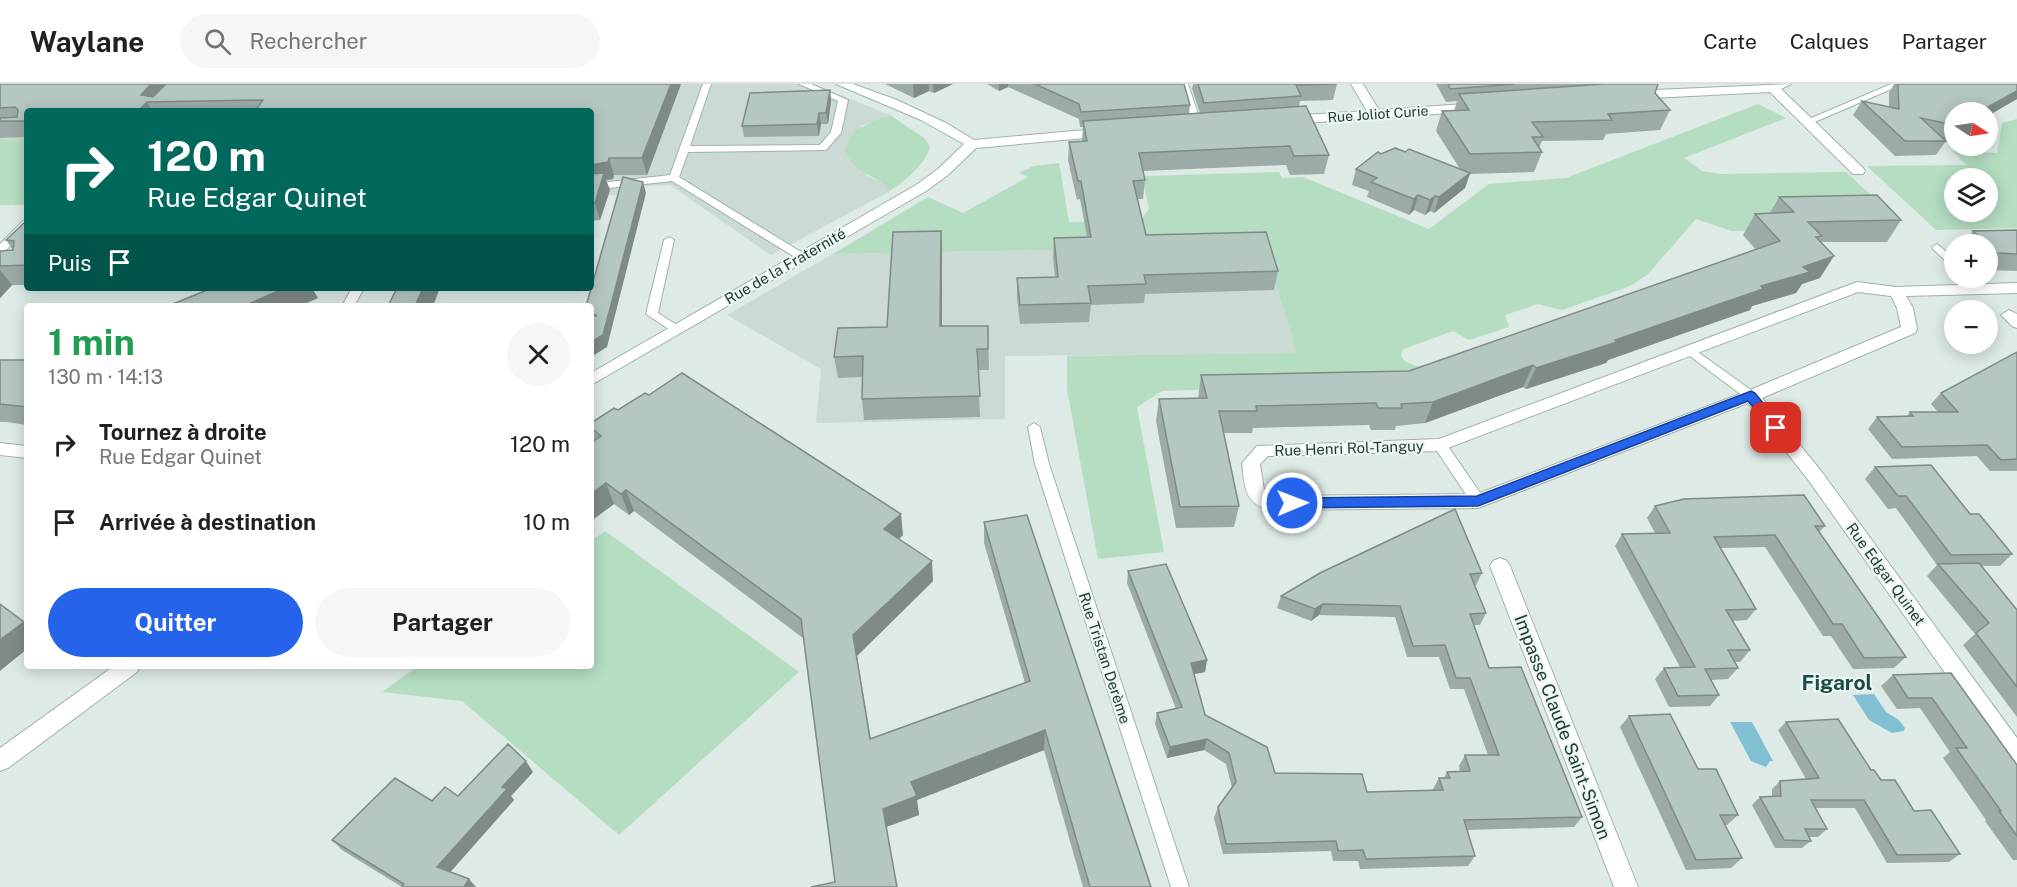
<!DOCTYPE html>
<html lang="fr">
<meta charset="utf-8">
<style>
:root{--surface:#fff;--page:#f6f6f6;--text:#202124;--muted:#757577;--line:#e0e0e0;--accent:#2563eb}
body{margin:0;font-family:"Public Sans",sans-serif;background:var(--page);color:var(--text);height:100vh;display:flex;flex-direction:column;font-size:22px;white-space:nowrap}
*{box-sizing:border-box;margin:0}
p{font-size:20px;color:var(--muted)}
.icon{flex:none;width:33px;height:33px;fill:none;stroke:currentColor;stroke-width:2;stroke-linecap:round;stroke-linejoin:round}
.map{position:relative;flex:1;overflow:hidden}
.side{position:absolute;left:24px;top:219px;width:570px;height:366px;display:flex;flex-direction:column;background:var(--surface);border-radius:6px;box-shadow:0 3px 15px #0003}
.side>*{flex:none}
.guide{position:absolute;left:24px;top:24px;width:570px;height:183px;border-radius:6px;box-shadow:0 3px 15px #0003;background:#00695c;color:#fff;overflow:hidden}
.needle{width:39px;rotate:102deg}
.fabs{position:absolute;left:1944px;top:18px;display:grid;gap:12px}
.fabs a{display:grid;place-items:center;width:54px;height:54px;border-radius:50%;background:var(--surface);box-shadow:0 3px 15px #0003;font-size:30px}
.pin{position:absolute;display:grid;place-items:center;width:51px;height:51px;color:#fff;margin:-26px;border-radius:12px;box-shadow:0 3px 9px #0006}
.me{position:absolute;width:66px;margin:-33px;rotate:89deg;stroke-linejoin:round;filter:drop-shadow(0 0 4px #0008)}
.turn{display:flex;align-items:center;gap:21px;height:126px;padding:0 24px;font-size:27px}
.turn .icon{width:78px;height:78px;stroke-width:2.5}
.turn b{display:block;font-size:42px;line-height:51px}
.then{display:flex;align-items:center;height:57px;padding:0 24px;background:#0003;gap:12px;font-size:22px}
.round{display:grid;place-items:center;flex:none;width:63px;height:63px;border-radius:32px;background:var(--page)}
.overview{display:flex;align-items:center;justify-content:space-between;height:102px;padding:0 24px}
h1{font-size:36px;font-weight:700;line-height:45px;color:#1e9e55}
.action{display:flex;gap:12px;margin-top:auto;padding:12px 24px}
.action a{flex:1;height:69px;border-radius:36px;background:var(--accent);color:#fff;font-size:24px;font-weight:700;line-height:69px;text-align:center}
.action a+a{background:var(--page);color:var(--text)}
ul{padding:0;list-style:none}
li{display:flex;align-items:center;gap:18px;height:78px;padding:0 24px}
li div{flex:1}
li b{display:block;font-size:22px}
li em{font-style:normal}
header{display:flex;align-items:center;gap:36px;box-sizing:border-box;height:84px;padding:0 30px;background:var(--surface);border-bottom:2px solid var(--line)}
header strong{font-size:28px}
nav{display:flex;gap:33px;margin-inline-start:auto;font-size:21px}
.search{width:420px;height:54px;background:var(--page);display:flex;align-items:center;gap:15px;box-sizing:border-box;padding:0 21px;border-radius:33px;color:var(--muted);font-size:22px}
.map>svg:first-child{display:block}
.built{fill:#cbdad4}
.green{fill:#b4ddc2;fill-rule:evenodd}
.water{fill:#81c0d3}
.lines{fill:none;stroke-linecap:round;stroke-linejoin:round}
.service-casing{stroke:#a0b1ac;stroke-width:2}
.minor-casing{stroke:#a0b1ac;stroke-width:2}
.service{fill:#fff;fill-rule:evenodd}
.minor{fill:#fff;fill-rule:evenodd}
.wall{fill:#9caba6}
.shaded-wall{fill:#7f8b87}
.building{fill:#b5c7c1;stroke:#7f8b87;stroke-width:1.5}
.route{fill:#2563eb;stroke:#184099;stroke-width:1.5}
.labels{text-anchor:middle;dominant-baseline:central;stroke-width:4.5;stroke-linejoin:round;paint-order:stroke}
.far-street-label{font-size:14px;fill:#1e3934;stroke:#edf6f2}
.street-label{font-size:15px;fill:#1e3934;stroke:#edf6f2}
.near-street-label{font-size:18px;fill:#1e3934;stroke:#edf6f2}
.district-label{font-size:21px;font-weight:bold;fill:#1a4c44;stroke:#edf6f2}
</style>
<header>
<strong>Waylane</strong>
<div class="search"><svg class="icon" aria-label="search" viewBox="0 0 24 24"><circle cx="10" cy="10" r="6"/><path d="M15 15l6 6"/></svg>Rechercher</div>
<nav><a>Carte</a><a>Calques</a><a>Partager</a></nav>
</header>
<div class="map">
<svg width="2017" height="803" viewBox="0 0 2017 803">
<rect width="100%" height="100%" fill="#ddeae5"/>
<g class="built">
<polygon points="0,0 813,0 890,31 861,42 867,92 885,99 890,107 771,171 670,101 635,103 632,111 591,112 591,27 27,27 27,55 0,56"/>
<polygon points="1264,162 1297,269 1005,272 1005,335 816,339 821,285 727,231 833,170"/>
</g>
<g class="green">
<polygon points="1758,20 1786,34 1684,74 1702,87 1721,90 1846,88 1888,127 1770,146 1732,147 1696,135 1647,191 1630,202 1562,226 1538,220 1505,231 1509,243 1469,256 1453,247 1404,265 1401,270 1404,277 1429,287 1393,299 1162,307 1137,323 1164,468 1098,475 1067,305 1067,272 1297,269 1264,162 833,170 928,113 963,129 1028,93 1019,89 1034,82 1059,79 1069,138 1141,136 1149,125 1142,92 1279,88 1282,94 1303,93 1429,145 1489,100 1566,94"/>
<path d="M890,31l34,23 6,9c-7,20 -23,32 -40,44 -12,-18 -32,-12 -45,-40 6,-23 24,-28 45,-36z"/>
<path d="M2017,35v109l-81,2 -69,-64 100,-1 -15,-14 45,2 5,-30zM1988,94v34h-34v-34z"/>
<polygon points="27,55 27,121 0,121 0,56"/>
<polygon points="605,447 799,588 619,751 462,617 382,608 418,582 591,582 591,457"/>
</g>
<g class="water">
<polygon points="1874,610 1886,628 1899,636 1905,644 1904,647 1892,649 1869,636 1853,611"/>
<polygon points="1730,638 1752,638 1773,677 1770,677 1766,683 1751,677"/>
</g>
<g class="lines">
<g class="service-casing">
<g id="service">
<polygon points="703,0 711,0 690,62 820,61 831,48 838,17 799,0 811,0 848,16 841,49 826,66 688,68 679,93 806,171 806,175 798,175 672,97 591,106 591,100 670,91"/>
<polygon points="1180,0 1188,0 1202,42 1200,44 1192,42"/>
<polygon points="1891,0 1903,0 1810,40 1802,38"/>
<polygon points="27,136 27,145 4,168 0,169 0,160 23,137"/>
<polygon points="669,153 674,156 658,229 680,243 682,246 676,250 646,230 664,156"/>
<polygon points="1937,160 1954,174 1954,182 1950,181 1933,165 1932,163"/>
<polygon points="1964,194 1975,194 1986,204 1984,206 1976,206"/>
<polygon points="352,204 364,204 354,222 342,222"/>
<polygon points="1691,263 1755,309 1757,312 1755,315 1747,315 1687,270 1685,267 1687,264"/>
<polygon points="1034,339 1040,343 1049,380 1189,803 1171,803 1035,380 1028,343"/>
<polygon points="1440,356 1445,358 1483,413 1485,417 1483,421 1473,421 1433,361 1435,358"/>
</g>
</g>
<g class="minor-casing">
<g id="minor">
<polygon points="836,0 853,0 897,16 946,39 974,56 1107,44 1113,48 1107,52 976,64 948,91 926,107 591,301 591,289 916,101 938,85 964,60 921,36"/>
<polygon points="1351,0 1363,0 1379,26 1479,19 1485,23 1479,27 1288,40 1282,36 1288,32 1367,27"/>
<polygon points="1791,0 1781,5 1863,84 1865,87 1863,90 1853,90 1770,8 1632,15 1626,11 1632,7"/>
<path d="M1857,198l39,5 121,-4v10l-111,3 7,12 4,21 -2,4 -153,65 59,73 196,267v28l-8,-3 -200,-282 -61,-78 -270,105 -209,2c-26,-8 -24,-24 -27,-47l15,-17 182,-7zM1858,208l33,4 6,12 4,19 -156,65 -268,102 -204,2 -9,-6 -4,-26 8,-8 172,-5z"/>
<polygon points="2009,226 2017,230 2017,244 2012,242 2001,231"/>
<polygon points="0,359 27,362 27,374 0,371"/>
<polygon points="1500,474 1507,477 1510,482 1638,803 1614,803 1490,482 1493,477"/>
<polygon points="114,582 140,582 137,588 8,684 0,687 0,664"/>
</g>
</g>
<use href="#service" class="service"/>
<use href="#minor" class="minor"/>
</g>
<g class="wall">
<polygon points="0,0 681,0 647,91 614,91 613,95 606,96 610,106 600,136 591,137 591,27 27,27 27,53 0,54"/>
<polygon points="885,0 953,0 934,9 929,7 914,14"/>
<polygon points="987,0 1184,0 1190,21 1189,30 1200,29 1192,5 1193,0 1337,0 1333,16 1300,17 1299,22 1329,71 1324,90 1290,91 1286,81 1143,87 1145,96 1143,115 1137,115 1146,151 1278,187 1274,206 1145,210 1144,219 1091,221 1089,238 1020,240 1017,214 1017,194 1055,193 1053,173 1054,154 1087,153 1080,115 1077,116 1068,76 1069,58 1082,57 1083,43 1080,43 1079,35 1008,3 999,7"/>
<polygon points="1436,0 1658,0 1655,9 1670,26 1660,46 1606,50 1603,56 1542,57 1539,64 1542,68 1534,88 1470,90 1465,104 1434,129 1430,127 1425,131 1414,126 1409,131 1367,113 1369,107 1352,101 1356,85 1381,70 1405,68 1460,85 1436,47 1442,27 1454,27 1457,17 1446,18"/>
<polygon points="1894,0 2017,0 2017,15 1988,31 1990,44 1988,47 1988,28 1954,28 1954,58 1945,55 1946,57 1936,71 1895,72 1853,31 1862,17 1889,23 1889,9"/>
<polygon points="830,6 831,17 828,40 821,40 819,52 744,53 742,42"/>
<polygon points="1779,113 1901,136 1887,158 1821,158 1820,194 1802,200 1796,209 1752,222 1750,226 1608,276 1606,279 1526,305 1523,303 1425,339 1396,342 1395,346 1371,346 1369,341 1253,344 1252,349 1223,349 1239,422 1234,443 1176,444 1156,337 1159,315 1198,315 1201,291 1409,287 1756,166 1743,151 1755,130 1770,129"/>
<polygon points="27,136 27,201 12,201 0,214 0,167 13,166 6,156"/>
<polygon points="2017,146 2017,187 1988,186 1988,160 1963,160 1973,147"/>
<polygon points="941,147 942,167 942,242 988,242 989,286 978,286 980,333 864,336 862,315 862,293 838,294 834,273 887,243"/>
<polygon points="2017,268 2017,387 1990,387 1977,372 1892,375 1868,345 1877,333 1907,332 1910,328 1938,328 1931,320 1941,309"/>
<polygon points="0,276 27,276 27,341 6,338 0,338"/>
<polygon points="649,311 903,451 899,455 933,497 857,572 871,655 1025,599 984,459 984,438 1151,803 1083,803 1044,666 917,716 919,731 886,743 835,798 803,554 634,427 629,431 614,420 591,437 593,357 591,351 591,339"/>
<polygon points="1875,383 1970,430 2012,470 2000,482 1981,482 2017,526 2017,633 1963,561 1975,550 1927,492 1937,481 1896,424 1888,425 1865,395"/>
<polygon points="1655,422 1825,442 1819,448 1906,573 1894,584 1853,585 1831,552 1823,552 1765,463 1721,464 1756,525 1747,536 1733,537 1750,566 1740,578 1735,578 1738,584 1728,595 1711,596 1719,611 1710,622 1669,623 1655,595 1664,584 1680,583 1615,462 1622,450 1655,449 1647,434"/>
<polygon points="1128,487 1207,576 1205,588 1194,590 1205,631 1275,689 1367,708 1433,706 1433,705 1439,694 1444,694 1447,688 1460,687 1459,682 1465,671 1488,671 1464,605 1450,605 1439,573 1407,573 1395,533 1319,531 1311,537 1277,524 1281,512 1320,489 1482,489 1476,501 1475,501 1486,529 1480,541 1474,541 1489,584 1582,733 1574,743 1467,746 1475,772 1468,782 1360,785 1358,777 1333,777 1331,767 1223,770 1214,734 1218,723 1232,704 1226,680 1204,666 1167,674 1155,640 1157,629 1176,625 1127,499"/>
<polygon points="1951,589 2017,681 2017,776 2013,776 1985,737 1986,736 1943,674 1950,668 1920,624 1897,625 1881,602 1893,591"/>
<polygon points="1629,632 1698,685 1738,731 1727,741 1725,741 1742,774 1731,784 1686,786 1620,643"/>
<polygon points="1786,638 1871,686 1960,770 1949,778 1887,779 1855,724 1815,724 1827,745 1818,753 1809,753 1811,757 1802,764 1775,764 1752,721 1760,713 1772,713 1772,705 1780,697 1806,695 1778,646"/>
<polygon points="533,688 511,712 514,716 450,788 402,803 342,766 332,756 432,717 458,712"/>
</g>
<g class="shaded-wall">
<polygon points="151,0 176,0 147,18 152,27 138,27 141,11"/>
<polygon points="671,0 681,0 647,91 642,74"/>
<polygon points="913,0 929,0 929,7 914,14"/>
<polygon points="933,0 953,0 934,9"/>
<polygon points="999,0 1008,0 1008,3 999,7"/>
<polygon points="830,6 831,17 828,40 826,29"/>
<polygon points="2017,7 2017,15 1988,32 1988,23"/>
<polygon points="819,29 821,40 819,52 817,40"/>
<polygon points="609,74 614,91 613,95 606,96 610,106 600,136 595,119 591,98 591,81"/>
<polygon points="1470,89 1465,104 1434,129 1439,113"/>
<polygon points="643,98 646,109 607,263 591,273 591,258"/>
<polygon points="1418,111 1414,126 1409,131 1414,115"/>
<polygon points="1435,112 1430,127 1425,131 1430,116"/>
<polygon points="941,147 942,167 942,263 940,242"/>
<polygon points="1834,172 1820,194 1802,200 1796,209 1752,222 1750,226 1608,276 1606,279 1526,305 1536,284 1615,256 1803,183"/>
<polygon points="0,186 12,201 0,214"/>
<polygon points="285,204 312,204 318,214 300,222 244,222"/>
<polygon points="423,204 440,204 433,222 415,222"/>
<polygon points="1533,281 1523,303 1425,339 1433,318"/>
<polygon points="606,399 614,420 591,437 591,410"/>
<polygon points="626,406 634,427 629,431 621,410"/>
<polygon points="901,430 903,451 886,466 884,445"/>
<polygon points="932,477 933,497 857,572 853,551"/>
<polygon points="1323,520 1319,531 1311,537 1315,525"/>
<polygon points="24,538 27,541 27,565 0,587 0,556"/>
<polygon points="1207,576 1205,588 1189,591 1191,579"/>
<polygon points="1045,646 1044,666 917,716 919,731 886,743 883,725 911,698"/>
<polygon points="1207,655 1204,666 1167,674 1170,663"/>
<polygon points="526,677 533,688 511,712 514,716 446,793 437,783 502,703"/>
<polygon points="469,795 476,803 464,803"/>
</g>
<g class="building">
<polygon points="0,0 151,0 141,11 153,13 166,0 671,0 642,74 609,74 608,78 591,81 591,27 255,27 263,16 147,18 138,27 27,27 27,37 0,37 0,34 17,33 18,26 15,23 0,24"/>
<polygon points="1035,0 1184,0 1190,21 1081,28 1079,20"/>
<polygon points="1198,0 1337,0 1296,1 1301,12 1204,19"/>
<polygon points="1448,0 1515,0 1450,5"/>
<polygon points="1604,0 1658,0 1655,9 1670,26 1608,30 1612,36 1532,38 1543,53 1532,53 1542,68 1470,70 1442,27 1469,26 1459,10"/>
<polygon points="1898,0 2017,0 2017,7 1988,23 1990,44 1988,44 1988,28 1954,28 1954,41 1921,34 1946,57 1905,57 1862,17 1899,25"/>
<polygon points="830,6 826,29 819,29 817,40 742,42 750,9"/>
<polygon points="1306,22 1329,71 1294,72 1290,62 1139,69 1145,96 1133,97 1146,151 1266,148 1278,187 1144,191 1146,200 1088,202 1091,219 1020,221 1017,194 1058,193 1054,154 1091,153 1081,97 1078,97 1069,58 1087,57 1083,37"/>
<polygon points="1395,64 1405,68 1409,65 1470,89 1439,113 1435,112 1430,116 1418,111 1414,115 1401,110 1371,98 1377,94 1356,85 1378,68 1381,70"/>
<polygon points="604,89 595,119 591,119 591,90"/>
<polygon points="623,93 643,98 603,251 591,258 591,232 597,232 591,229 591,222 586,222"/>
<polygon points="1877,111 1901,136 1808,138 1822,152 1816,153 1834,172 1803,183 1810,188 1761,202 1763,205 1615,256 1617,258 1536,284 1533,281 1433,318 1401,320 1402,324 1378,324 1376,319 1256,322 1257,327 1219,327 1239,422 1180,423 1159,315 1207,314 1201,291 1409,287 1780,157 1755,130 1794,128 1779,113"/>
<polygon points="27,136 27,181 0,182 0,167 13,166 14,157 6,156"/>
<polygon points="2017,146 2017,170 1997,169 1973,147"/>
<polygon points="941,147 940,242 988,242 988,265 977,265 980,312 862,315 863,272 834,273 838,244 887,243 893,148"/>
<polygon points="212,204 285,204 244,222 168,222"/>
<polygon points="397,204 423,204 415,222 388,222"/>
<polygon points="2017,268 2017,375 2001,376 1987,361 1902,363 1877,333 1913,332 1910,328 1958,328 1941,309"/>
<polygon points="0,276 27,276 27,323 0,320"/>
<polygon points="682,289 901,430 884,445 932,477 853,551 870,655 1030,597 984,438 1027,431 1151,803 1090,803 1045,646 911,698 917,712 883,725 897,803 811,803 835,798 801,535 626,406 621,410 606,399 591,410 591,359 601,352 591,344 591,339 614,324 618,326 645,309 649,311"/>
<polygon points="1931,381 1970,430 1979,430 2012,470 1951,471 1906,412 1898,412 1875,383"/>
<polygon points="1804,411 1825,442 1815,442 1906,573 1864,574 1842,540 1833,540 1775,451 1714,453 1756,525 1726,526 1750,566 1728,566 1738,584 1705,585 1719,611 1678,612 1664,584 1695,583 1622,450 1670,449 1655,422 1684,415"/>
<polygon points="1455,425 1482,489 1470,490 1486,529 1470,530 1489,584 1521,583 1582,733 1464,736 1475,772 1366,775 1363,766 1338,767 1336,757 1226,760 1218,723 1236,698 1229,669 1207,655 1170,663 1157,629 1182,623 1128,487 1166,480 1207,576 1191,579 1205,631 1267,663 1275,689 1362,690 1367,708 1443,706 1439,694 1450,694 1447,688 1470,687 1465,671 1499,671 1470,594 1456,594 1445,561 1413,562 1400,522 1323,520 1315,525 1281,512 1320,489"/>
<polygon points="1979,479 2017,526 2017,603 1976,549 1989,539 1938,480"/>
<polygon points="0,520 24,538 0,556"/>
<polygon points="1951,589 2017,681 2017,752 1999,727 2001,727 1956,664 1967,664 1932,614 1908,614 1893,591"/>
<polygon points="1670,630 1698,685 1716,685 1738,731 1720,731 1742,774 1696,776 1629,632"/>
<polygon points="1838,635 1871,686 1874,686 1881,696 1895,696 1914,727 1931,726 1960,770 1897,771 1864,716 1811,716 1827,745 1805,745 1811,757 1784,756 1760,713 1781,712 1780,697 1819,694 1786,638"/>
<polygon points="508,660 526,677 502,703 507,705 437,783 469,795 464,803 402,803 404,800 332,756 395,694 432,717 445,703 458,712"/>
</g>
<polygon class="route" points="1751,307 1755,309 1781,341 1783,344 1781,347 1772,347 1748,317 1478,422 1292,424 1285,419 1292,414 1477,412"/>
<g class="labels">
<g class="far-street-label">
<text transform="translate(1378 30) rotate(-4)">Rue Joliot Curie</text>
</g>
<g class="street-label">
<text transform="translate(785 182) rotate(-30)">Rue de la Fraternité</text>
<text transform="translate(1349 364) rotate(-2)">Rue Henri Rol-Tanguy</text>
<text transform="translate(1886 490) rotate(54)">Rue Edgar Quinet</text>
<text transform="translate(1105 574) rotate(72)">Rue Tristan Derème</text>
</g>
<g class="near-street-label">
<text transform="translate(1563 643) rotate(69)">Impasse Claude Saint-Simon</text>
</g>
<g class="district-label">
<text x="1837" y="598">Figarol</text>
</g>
</g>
</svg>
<div class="fabs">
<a><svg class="needle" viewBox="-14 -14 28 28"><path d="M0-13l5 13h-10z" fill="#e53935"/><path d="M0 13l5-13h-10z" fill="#757577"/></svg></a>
<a><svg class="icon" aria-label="layers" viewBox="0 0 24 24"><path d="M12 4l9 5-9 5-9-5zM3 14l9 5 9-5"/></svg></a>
<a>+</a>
<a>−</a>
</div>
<div class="pin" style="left:1776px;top:344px;background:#d93025"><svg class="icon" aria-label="arrive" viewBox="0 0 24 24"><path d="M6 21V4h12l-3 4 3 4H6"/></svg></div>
<svg class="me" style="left:1292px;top:419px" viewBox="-20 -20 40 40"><circle r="17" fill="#2563eb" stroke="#fff" stroke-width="3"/><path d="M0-11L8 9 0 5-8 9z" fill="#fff"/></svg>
<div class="guide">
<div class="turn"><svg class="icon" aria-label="right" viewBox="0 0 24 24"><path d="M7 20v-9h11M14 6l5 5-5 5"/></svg><div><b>120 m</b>Rue Edgar Quinet</div></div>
<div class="then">Puis<svg class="icon" aria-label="arrive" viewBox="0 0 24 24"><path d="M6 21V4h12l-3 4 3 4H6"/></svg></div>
</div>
<section class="side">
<div class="overview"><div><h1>1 min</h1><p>130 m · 14:13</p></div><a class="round"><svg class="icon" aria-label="close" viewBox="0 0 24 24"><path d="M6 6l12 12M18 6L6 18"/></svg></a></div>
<ul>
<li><svg class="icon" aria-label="right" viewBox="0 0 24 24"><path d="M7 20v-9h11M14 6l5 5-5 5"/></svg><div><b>Tournez à droite</b><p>Rue Edgar Quinet</p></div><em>120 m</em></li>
<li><svg class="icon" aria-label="arrive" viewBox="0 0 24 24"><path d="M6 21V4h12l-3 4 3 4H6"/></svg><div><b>Arrivée à destination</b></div><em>10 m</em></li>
</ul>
<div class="action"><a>Quitter</a><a>Partager</a></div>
</section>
</div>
